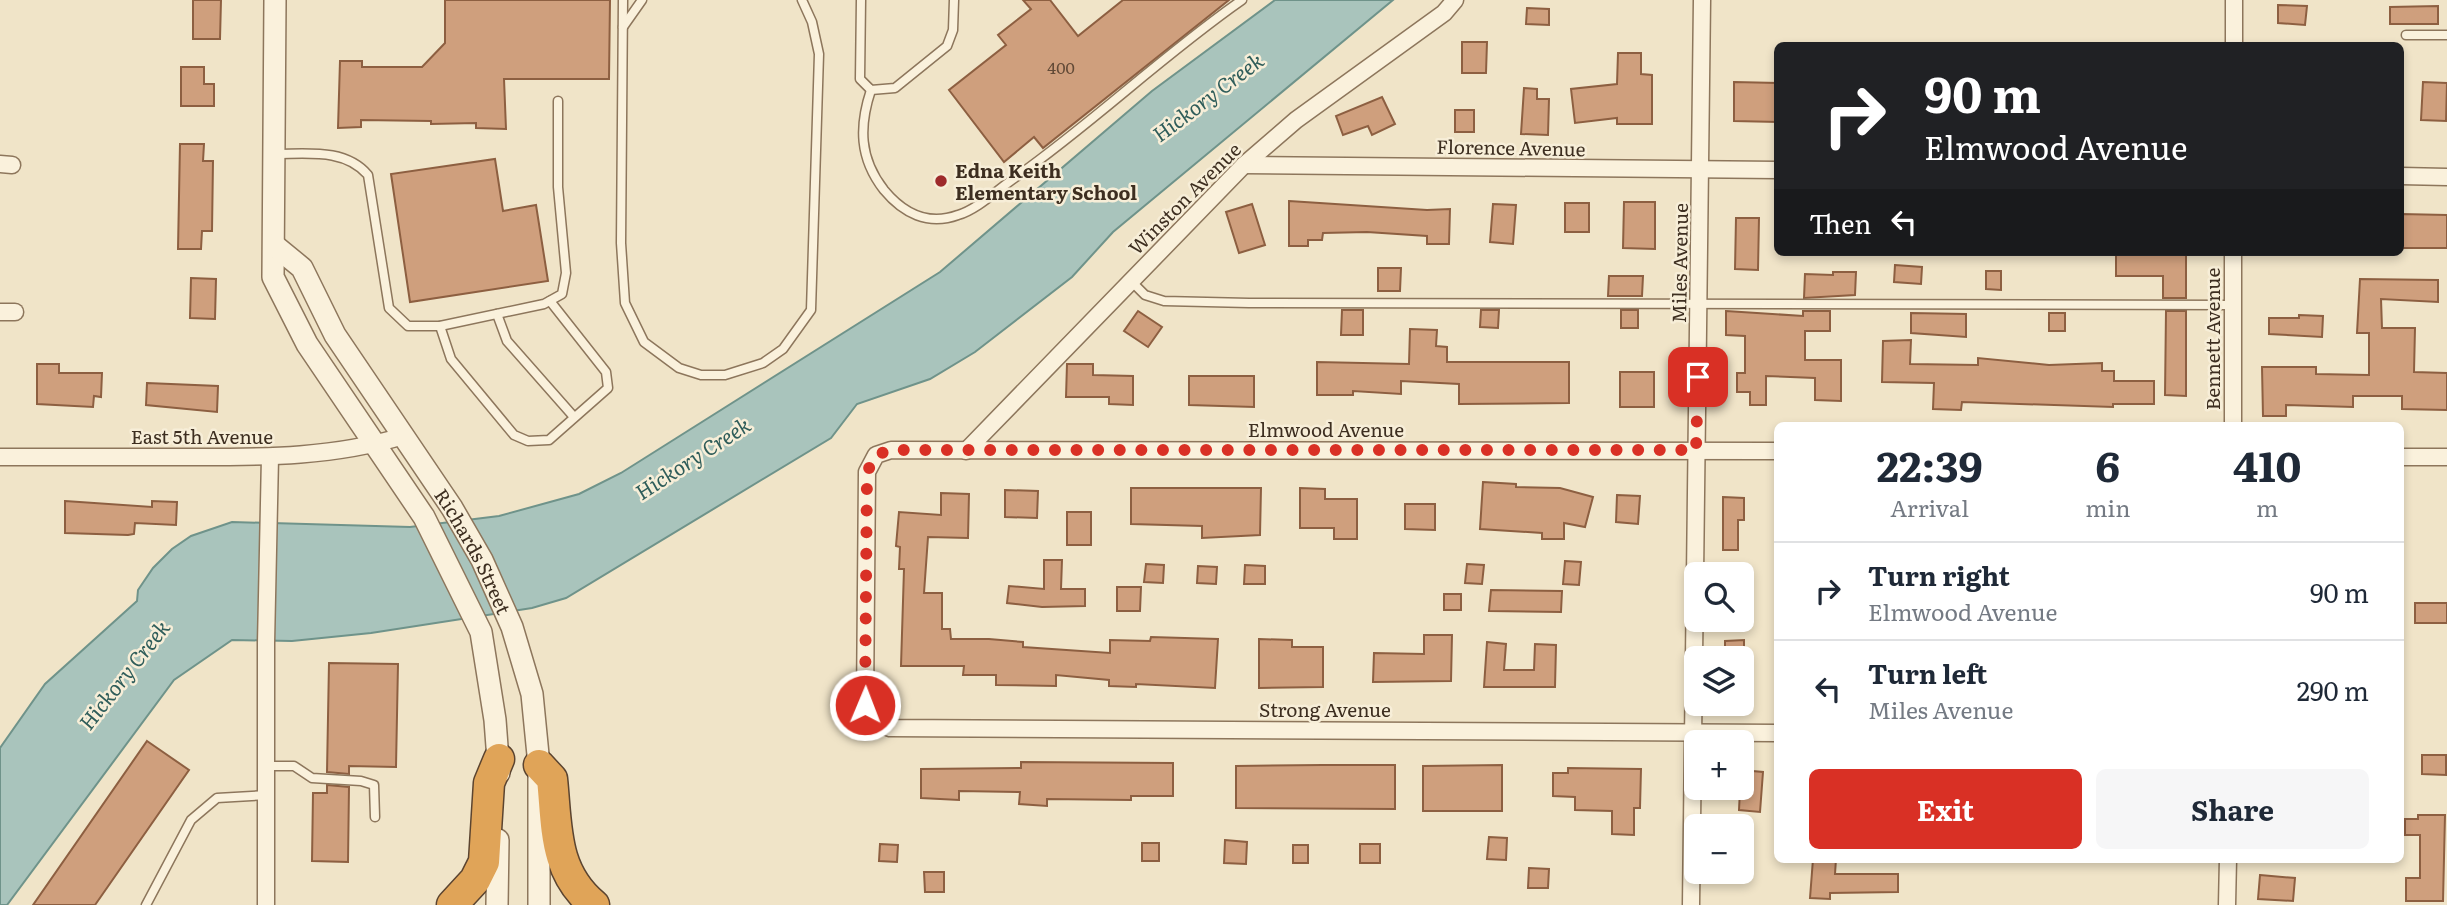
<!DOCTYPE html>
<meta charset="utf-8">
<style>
:root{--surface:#fff;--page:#f6f6f7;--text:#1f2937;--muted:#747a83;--line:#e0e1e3;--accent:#d93025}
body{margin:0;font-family:Literata,serif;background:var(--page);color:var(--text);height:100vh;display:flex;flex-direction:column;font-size:26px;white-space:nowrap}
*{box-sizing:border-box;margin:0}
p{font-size:23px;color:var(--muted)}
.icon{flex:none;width:38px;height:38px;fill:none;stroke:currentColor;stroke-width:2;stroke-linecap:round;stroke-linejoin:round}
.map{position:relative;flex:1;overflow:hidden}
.details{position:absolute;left:1774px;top:422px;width:630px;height:441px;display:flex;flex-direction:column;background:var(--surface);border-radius:10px;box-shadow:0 4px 10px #0003}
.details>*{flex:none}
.hud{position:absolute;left:1774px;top:42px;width:630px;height:214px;border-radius:10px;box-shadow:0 4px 10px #0003;background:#202124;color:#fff;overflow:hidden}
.controls{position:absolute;left:1684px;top:562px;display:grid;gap:14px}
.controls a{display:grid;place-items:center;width:70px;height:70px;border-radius:10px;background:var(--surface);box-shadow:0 4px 10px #0003;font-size:35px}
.pin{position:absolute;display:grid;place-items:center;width:60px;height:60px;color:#fff;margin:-30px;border-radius:14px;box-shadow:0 4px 10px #0006}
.me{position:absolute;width:77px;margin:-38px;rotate:1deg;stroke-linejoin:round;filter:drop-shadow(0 0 5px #0008)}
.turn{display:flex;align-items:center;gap:24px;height:147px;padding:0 35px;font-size:32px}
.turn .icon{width:91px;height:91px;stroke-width:2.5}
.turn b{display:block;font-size:49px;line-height:60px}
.then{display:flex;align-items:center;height:66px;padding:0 35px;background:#0003;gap:14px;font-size:26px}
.eta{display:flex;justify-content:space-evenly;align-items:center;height:119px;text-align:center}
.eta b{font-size:42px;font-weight:700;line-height:49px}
.primary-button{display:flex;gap:14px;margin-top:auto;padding:14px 35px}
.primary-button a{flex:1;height:80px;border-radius:10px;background:var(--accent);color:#fff;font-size:28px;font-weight:700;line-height:80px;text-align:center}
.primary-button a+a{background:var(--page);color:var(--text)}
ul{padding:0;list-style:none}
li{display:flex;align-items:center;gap:21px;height:98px;padding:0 35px;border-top:2px solid var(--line)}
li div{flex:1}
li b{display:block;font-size:26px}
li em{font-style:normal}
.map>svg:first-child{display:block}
.water{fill:#a9c4bc;stroke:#6f938a;stroke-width:2}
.building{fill:#cf9f7d;stroke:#8d5f41;stroke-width:2}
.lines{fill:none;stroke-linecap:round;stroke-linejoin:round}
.service-casing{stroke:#8d765c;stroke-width:11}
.minor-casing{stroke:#8d765c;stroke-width:19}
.tertiary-casing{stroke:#8d765c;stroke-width:24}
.motorway-casing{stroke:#5b4430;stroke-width:33}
.service{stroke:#faf1dc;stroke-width:8}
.minor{stroke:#faf1dc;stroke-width:16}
.tertiary{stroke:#faf1dc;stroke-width:21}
.motorway{stroke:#e0a458;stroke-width:30}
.route{stroke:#d93025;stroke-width:12;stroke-dasharray:0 21.6}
.poi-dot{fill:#9e2a2b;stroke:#f7eed8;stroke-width:2.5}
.labels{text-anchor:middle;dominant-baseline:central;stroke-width:5;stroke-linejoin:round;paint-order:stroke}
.number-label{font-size:16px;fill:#624a37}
.street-label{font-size:19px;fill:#3d2e20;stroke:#f7eed8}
.poi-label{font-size:19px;font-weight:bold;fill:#3d2e20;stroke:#f7eed8;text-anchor:start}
.water-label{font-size:21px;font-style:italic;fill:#2f5d5a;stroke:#f7eed8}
</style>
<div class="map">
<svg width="2447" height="905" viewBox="0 0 2447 905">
<rect width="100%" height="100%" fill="#f0e4c8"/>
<polygon class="water" points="1275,0 1393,0 1113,232 1072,277 975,352 930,379 857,404 831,438 566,598 532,608 371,633 292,641 232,640 174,680 7,905 0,905 0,748 45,684 137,601 138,590 153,568 172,549 191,536 232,522 410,527 499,516 579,494 621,473 940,272 1152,91"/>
<g class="building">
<polygon points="193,0 221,0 220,39 193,39"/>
<polygon points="445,0 610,0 609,79 504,79 506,129 476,128 476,123 431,124 431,121 361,120 361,127 338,128 340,61 362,61 362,67 422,67 445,43"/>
<polygon points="1023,0 1050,0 1078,36 1123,0 1229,0 1043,148 1034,137 1004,162 949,90 1006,45 998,35 1031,9"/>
<polygon points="2278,5 2307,6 2305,25 2278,23"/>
<polygon points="2438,6 2438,24 2390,24 2390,7"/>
<polygon points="1527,8 1549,9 1549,25 1526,24"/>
<polygon points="1462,42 1487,42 1486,73 1462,73"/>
<polygon points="1618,53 1641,53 1641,74 1652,75 1652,124 1617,124 1617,118 1575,123 1571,89 1617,84"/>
<polygon points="181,67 204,67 204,84 214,84 214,106 181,106"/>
<polygon points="1734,82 1778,83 1778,122 1734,121"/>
<polygon points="2423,82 2447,83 2446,121 2421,120"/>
<polygon points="1524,88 1537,89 1537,99 1549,99 1548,135 1521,134"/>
<polygon points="1382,97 1395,124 1372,135 1368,126 1343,135 1336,116"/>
<rect x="1455" y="110" width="19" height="22"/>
<polygon points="180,144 204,144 203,161 213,161 212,231 202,231 201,249 178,249"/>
<polygon points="495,159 503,211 536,205 548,281 410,302 391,174"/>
<polygon points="1289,201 1427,210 1450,209 1449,244 1427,244 1427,236 1367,232 1323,233 1322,240 1308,240 1308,246 1289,246"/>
<polygon points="1624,202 1655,202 1655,249 1623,248"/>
<rect x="1565" y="203" width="24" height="29"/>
<polygon points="1252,204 1265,245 1239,253 1226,212"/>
<polygon points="1493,204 1516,205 1513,244 1490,242"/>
<polygon points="2401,214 2447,215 2447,248 2401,248"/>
<polygon points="1736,218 1759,218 1758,270 1735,269"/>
<polygon points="2116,252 2186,252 2186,298 2163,298 2163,276 2116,276"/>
<polygon points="1895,265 1922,267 1921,284 1894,282"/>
<polygon points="1378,268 1401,268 1400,291 1378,291"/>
<polygon points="1986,271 2001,271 2001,290 1986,289"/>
<polygon points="1833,272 1856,272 1855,295 1804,298 1805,274 1833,275"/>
<polygon points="1609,276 1643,276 1642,296 1608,296"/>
<polygon points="191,278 216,279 215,319 190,318"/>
<polygon points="2360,279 2438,280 2438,302 2381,299 2382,328 2415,328 2414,372 2447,373 2447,410 2402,409 2402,396 2353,396 2353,407 2286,405 2286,416 2263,416 2262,367 2316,367 2316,374 2369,375 2369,333 2357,333"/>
<polygon points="1342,310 1363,310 1363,335 1341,335"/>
<polygon points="1481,310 1499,310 1498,328 1480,327"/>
<rect x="1621" y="310" width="17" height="18"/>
<polygon points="1138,311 1162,327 1148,347 1124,331"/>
<polygon points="1726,311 1803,316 1803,311 1830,311 1830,331 1805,331 1805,360 1841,360 1841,401 1815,400 1815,378 1766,376 1766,405 1750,405 1750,392 1737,392 1737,373 1745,373 1745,336 1726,335"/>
<polygon points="2166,311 2186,311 2186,396 2165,395"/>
<polygon points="1911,313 1966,314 1966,337 1911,333"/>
<rect x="2049" y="313" width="16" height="18"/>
<polygon points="2299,315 2323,316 2322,337 2269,334 2269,318 2299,318"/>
<polygon points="1410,329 1437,330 1436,346 1447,347 1447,362 1569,362 1569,403 1459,404 1459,384 1401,381 1401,394 1353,391 1353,395 1317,395 1317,362 1409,364"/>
<polygon points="1911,340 1910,364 1978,365 1978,358 2049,365 2102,363 2102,371 2114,371 2114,381 2154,381 2154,404 2113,404 2113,407 1962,402 1961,410 1933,409 1934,383 1882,382 1883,341"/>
<polygon points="37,364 59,364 59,373 102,373 101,397 94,396 93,407 37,404"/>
<polygon points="1067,364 1093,364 1093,375 1133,376 1133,405 1109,404 1109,397 1066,397"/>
<rect x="1620" y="372" width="34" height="35"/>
<polygon points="1189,376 1254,376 1254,407 1189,405"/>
<polygon points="147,383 218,386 217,412 146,405"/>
<polygon points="1483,482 1516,484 1516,487 1560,488 1593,497 1585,527 1564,523 1564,539 1542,539 1542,533 1480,529"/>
<polygon points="1131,488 1261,488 1260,535 1202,538 1202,526 1131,524"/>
<polygon points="1300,488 1325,489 1325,499 1357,499 1357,539 1334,539 1334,528 1300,528"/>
<polygon points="1005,490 1038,491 1037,518 1005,517"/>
<polygon points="941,493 969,494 968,538 928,537 924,593 942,593 942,629 950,629 951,639 989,639 1023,642 1023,647 1110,653 1110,640 1150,641 1151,637 1218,639 1215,688 1136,684 1136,687 1109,686 1109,680 1056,675 1056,686 996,685 996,675 963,675 964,666 901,666 904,569 899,569 900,547 896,546 899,512 941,515"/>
<polygon points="1617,495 1640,496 1638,524 1616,522"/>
<polygon points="1723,497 1744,498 1744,520 1738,520 1738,550 1723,550"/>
<polygon points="65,501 152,507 152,501 177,502 176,525 135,523 134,534 128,535 65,533"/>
<polygon points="1405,504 1435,504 1435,530 1405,529"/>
<rect x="1067" y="512" width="24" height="33"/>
<polygon points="1044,560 1062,560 1061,589 1085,589 1085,606 1042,607 1007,603 1009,586 1044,589"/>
<polygon points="1565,561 1581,562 1579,585 1563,584"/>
<polygon points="1146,564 1164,565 1163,583 1144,582"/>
<polygon points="1467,564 1484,565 1482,584 1465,583"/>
<polygon points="1245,565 1265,566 1265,584 1244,584"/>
<polygon points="1198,566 1217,567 1216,584 1197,583"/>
<polygon points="1117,587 1141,587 1140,611 1117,611"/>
<polygon points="1491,590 1562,591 1561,612 1489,611"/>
<rect x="1444" y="594" width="17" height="16"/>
<rect x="2415" y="603" width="32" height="20"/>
<polygon points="1424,635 1452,635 1451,681 1373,682 1374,653 1424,654"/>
<polygon points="1259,639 1292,640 1292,647 1323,647 1323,687 1259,688"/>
<polygon points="1744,640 1744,658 1725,658 1725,641"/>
<polygon points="1487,642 1506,644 1504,670 1534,670 1535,644 1556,645 1555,687 1484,687"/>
<polygon points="329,663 398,664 396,767 349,766 349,774 327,772"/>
<polygon points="147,741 189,770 95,905 33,905"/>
<polygon points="2422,755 2446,755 2446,775 2422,774"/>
<polygon points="1021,762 1173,763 1173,796 1131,796 1131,800 1047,799 1047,806 1019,804 1020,792 959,791 959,800 921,798 921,769 1021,768"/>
<polygon points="1323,765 1395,765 1395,809 1236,808 1236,766"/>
<polygon points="1502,765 1502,811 1423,811 1423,766"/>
<polygon points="1568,768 1641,769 1640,808 1634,808 1634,835 1612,834 1612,811 1575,810 1575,797 1553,796 1553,773 1568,773"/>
<polygon points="1741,770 1763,772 1760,812 1739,810"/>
<polygon points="327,785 349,787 348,862 312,861 313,793 327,793"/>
<polygon points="2418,815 2445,815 2443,901 2406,901 2406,878 2420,878 2420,835 2405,835 2405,819 2418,819"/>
<polygon points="1489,837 1507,838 1506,860 1487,859"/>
<polygon points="1225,840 1247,842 1246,864 1224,863"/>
<rect x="1142" y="843" width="17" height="18"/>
<polygon points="880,844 898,845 897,862 879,861"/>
<rect x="1360" y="844" width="20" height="19"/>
<rect x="1293" y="845" width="15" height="18"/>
<polygon points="1813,859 1836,859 1835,874 1898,874 1898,892 1830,893 1830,899 1810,898"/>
<polygon points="1529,868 1549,869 1548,888 1528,888"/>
<polygon points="924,872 944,872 944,892 925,892"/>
<polygon points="2260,875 2295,878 2293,901 2258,899"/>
</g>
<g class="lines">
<g class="service-casing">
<g id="service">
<polyline points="623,0 621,243 625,303 644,342 679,368 701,375 725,375 763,363 783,349 811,310 819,54 812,22 802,0"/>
<polyline points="861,0 860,79 871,90 895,88 947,46 953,30 954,0"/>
<polyline points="623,27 642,0"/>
<polyline points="2406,35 2447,35"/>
<path d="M871,90c-12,36 -12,68 13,100 19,23 44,36 74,25 20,-6 40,-26 58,-38 78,-55 147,-122 226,-177"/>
<path d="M274,154c33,0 71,-6 94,21l21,133 19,18h32l104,-22 18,-10 4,-21 -8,-86v-86"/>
<polyline points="1131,281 1145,295 1164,301 1249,303 2232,305"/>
<polyline points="497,314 507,341 574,417"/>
<polyline points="440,326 451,359 514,435 528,441 549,440 608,388 606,372 550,301"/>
<polyline points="268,766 294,766 312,778 361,781 374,785 375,817"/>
<polyline points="146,905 191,820 217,798 267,795"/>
</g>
</g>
<g class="minor-casing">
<g id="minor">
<polyline points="2234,46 2234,0"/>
<polyline points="0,164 12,165"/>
<polyline points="1244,165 1778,170"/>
<polyline points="2401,176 2447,177"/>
<polyline points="2233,252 2233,425"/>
<polyline points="0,312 15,312"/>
<polyline points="966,451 1244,165 1296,120 1444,13 1455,0"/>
<polyline points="1778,451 891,450 876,455 867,472 865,705 874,722 890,728 1778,733"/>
<path d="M0,457c62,0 124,0 187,0 73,0 145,1 216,-21"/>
<polyline points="2401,457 2447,457"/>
<polyline points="266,905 266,643 270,457"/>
<polyline points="1691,905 1702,0"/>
<polyline points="2227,905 2228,859"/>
</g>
</g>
<g class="tertiary-casing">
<g id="tertiary">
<polyline points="275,0 273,277 307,344 424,517 481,632 495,720 499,773"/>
<path id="s1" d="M274,245l28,23 33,67 117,173 30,52 30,67 20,67 7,71v140"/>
<polyline points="497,905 498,840"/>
</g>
</g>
<g class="motorway-casing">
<g id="motorway">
<path d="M539,765l13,14c5,47 1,92 42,126"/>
<polyline points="452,905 475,880 484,862 489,783 499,759"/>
</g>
</g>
<use href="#service" class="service"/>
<use href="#minor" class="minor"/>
<use href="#tertiary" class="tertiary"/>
<use href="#motorway" class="motorway"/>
</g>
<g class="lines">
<polyline class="route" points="865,705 867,472 876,455 891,450 1696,450 1698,377"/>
</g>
<circle class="poi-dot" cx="941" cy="181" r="7"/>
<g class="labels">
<g class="number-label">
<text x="1061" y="67">400</text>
</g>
<g class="street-label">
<text transform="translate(1511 147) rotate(1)">Florence Avenue</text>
<text transform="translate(1184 198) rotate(-45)">Winston Avenue</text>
<text transform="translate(1679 263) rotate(-89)">Miles Avenue</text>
<text transform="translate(2212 339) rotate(-90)">Bennett Avenue</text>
<text x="1326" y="429">Elmwood Avenue</text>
<text x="202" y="436">East 5th Avenue</text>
<text stroke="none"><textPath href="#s1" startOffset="368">Richards Street</textPath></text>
<text x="1325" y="709">Strong Avenue</text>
</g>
<g class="poi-label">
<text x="955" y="170">Edna Keith<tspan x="955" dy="22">Elementary School</tspan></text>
</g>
<g class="water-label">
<text transform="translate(1207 96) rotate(-37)">Hickory Creek</text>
<text transform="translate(692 457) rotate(-33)">Hickory Creek</text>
<text transform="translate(123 674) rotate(-52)">Hickory Creek</text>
</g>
</g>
</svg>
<div class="controls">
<a><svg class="icon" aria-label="search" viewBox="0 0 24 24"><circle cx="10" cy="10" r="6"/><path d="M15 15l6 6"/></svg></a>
<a><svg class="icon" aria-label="layers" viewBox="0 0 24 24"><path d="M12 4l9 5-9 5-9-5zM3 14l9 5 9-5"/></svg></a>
<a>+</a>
<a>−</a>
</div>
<div class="pin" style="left:1698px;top:377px;background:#d93025"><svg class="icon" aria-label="arrive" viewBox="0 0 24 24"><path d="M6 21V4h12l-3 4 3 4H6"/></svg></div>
<svg class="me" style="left:865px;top:705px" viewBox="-20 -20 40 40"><circle r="17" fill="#d93025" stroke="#fff" stroke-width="3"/><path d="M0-11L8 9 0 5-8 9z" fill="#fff"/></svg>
<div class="hud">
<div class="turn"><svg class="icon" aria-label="right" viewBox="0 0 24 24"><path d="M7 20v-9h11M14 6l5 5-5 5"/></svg><div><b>90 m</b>Elmwood Avenue</div></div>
<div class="then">Then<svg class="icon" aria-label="left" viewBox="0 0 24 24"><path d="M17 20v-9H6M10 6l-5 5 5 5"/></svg></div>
</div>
<section class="details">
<div class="eta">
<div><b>22:39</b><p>Arrival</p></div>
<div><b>6</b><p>min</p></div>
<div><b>410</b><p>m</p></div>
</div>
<ul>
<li><svg class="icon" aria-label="right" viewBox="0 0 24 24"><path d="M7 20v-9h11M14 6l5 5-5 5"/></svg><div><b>Turn right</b><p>Elmwood Avenue</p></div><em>90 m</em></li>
<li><svg class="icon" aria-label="left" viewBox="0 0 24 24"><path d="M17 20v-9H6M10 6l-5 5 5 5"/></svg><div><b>Turn left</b><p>Miles Avenue</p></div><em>290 m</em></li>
</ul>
<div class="primary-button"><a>Exit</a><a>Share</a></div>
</section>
</div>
